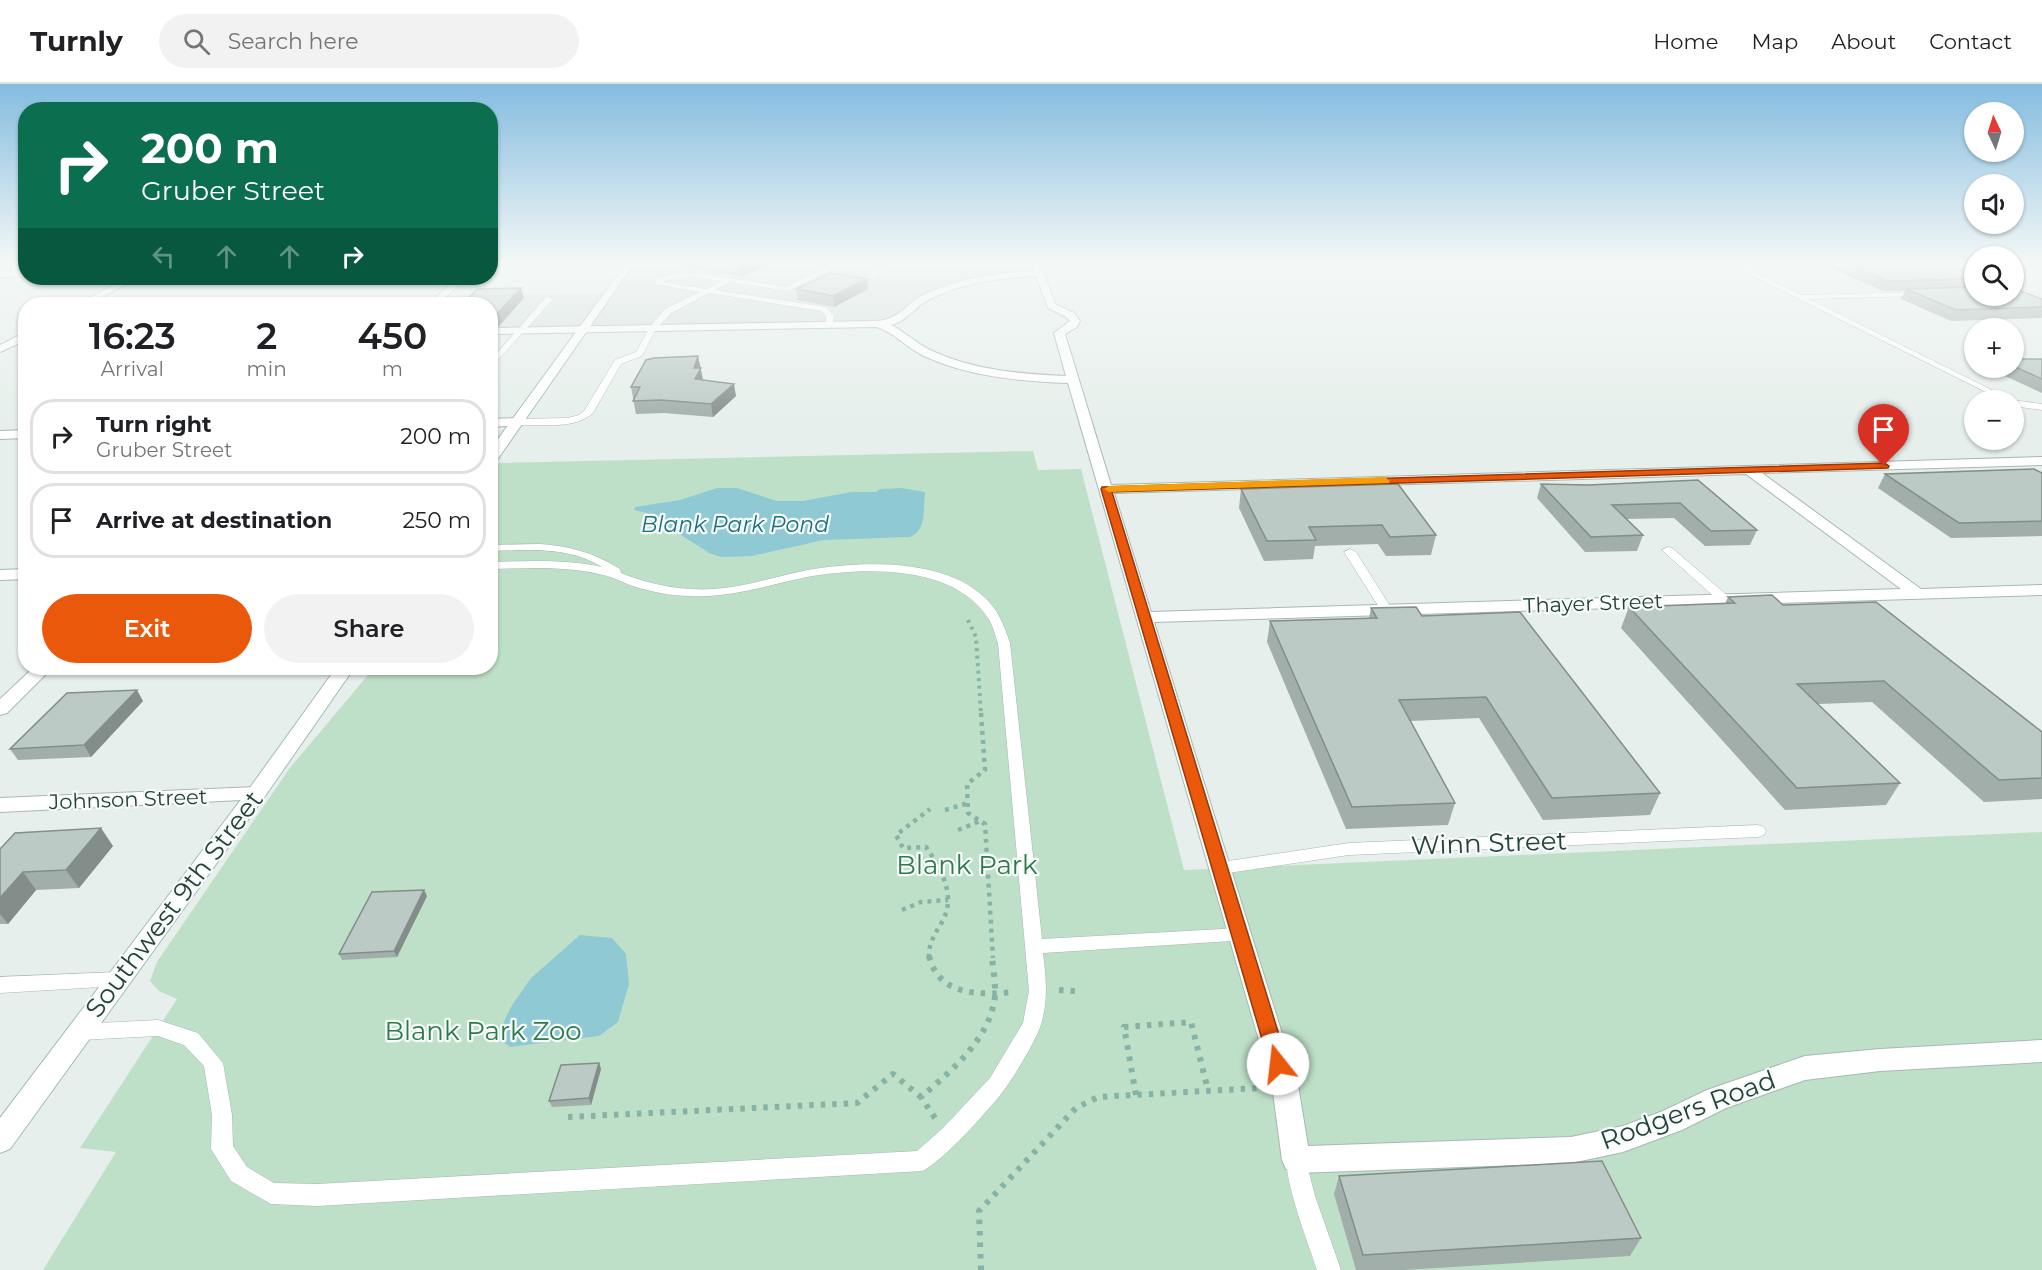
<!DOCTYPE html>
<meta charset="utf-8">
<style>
:root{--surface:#fff;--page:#f2f2f2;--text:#202124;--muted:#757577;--line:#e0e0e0;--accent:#ea580c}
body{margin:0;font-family:Montserrat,sans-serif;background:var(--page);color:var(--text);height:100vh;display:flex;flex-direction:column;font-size:22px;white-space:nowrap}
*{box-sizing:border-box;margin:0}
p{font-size:20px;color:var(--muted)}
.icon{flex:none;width:33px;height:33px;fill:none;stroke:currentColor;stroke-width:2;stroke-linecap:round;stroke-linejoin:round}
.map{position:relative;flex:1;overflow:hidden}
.panel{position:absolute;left:18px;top:213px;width:480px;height:378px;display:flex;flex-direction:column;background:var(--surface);border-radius:24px;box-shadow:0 2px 4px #0004}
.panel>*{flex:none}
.banner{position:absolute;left:18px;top:18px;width:480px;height:183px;border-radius:24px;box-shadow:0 2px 4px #0004;background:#0b6e4f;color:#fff;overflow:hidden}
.needle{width:39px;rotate:356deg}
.buttons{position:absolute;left:1964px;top:18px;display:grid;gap:12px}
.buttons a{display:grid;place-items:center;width:60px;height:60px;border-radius:50%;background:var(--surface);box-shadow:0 2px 4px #0004;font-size:30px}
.pin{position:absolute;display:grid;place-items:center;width:51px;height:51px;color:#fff;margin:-62px -26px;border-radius:50% 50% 50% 0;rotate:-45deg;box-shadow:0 0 6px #0007}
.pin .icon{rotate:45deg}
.me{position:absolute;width:66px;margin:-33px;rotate:344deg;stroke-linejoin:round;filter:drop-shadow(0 0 4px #0008)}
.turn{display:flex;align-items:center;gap:21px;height:126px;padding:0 24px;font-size:27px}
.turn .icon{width:78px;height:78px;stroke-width:2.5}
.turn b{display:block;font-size:42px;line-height:51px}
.lanes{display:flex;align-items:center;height:57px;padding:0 24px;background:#0003;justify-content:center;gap:30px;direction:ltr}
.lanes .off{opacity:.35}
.eta{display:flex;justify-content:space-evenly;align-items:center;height:102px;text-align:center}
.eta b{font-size:36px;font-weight:600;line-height:42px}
.button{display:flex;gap:12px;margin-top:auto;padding:12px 24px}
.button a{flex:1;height:69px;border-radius:36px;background:var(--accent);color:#fff;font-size:24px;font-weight:600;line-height:69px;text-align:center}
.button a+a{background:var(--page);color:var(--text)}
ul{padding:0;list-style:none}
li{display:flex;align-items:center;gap:18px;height:75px;margin:0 12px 9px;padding:0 12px;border:3px solid var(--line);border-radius:24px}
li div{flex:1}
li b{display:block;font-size:22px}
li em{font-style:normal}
header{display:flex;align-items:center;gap:36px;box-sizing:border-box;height:84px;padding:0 30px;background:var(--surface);border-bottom:2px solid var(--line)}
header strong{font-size:28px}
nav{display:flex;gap:33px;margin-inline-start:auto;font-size:21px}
.search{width:420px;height:54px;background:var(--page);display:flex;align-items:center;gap:15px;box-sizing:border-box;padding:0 21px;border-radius:33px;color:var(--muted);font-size:22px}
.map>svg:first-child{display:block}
.built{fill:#d4dfda}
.green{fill:#bfe0c8}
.water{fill:#8ec9d4}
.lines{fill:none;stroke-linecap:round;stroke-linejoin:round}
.lane-casing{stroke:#a8b8b2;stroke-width:1}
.street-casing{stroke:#a8b8b2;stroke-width:2}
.secondary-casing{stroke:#a4bbb3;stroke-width:2}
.path-far2{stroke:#86b3a5;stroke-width:4;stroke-dasharray:3 4.5;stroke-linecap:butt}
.path-far1{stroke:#86b3a5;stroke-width:4.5;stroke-dasharray:4 5;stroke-linecap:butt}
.path{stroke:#86b3a5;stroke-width:6;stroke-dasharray:4.5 7;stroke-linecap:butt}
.lane{fill:#fff;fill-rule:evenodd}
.street{fill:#fff;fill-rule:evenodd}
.secondary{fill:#fff;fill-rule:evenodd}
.wall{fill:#a1aea9}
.shaded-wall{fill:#838d89}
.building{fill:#bbcac4;stroke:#838d89;stroke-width:1.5}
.route{fill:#ea580c;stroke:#983908;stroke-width:1.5}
.slow{fill:#f59e0b}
.labels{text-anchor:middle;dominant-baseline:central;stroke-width:4.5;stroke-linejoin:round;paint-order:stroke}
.street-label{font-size:21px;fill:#24423a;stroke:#f7fbf9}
.water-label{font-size:22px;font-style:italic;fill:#1c6f80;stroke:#f7fbf9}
.near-street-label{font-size:26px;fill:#24423a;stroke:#f7fbf9}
.near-park-label{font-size:26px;fill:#2d7a4b;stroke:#f7fbf9}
</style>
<header>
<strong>Turnly</strong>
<div class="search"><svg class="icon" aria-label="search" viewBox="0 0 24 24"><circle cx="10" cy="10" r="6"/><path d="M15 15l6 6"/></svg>Search here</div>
<nav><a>Home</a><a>Map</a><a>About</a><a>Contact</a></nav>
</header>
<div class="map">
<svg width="2042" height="1186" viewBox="0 0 2042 1186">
<rect width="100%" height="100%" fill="#e6efeb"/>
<polygon class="built" points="631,178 1036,178 1041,189 1020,190 943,205 892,238 491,247 490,220 433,220 441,213 609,209"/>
<polygon class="green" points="1033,367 1038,386 1081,385 1184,786 2042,748 2042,1186 43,1186 116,1068 80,1064 177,915 159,907 150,897 157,878 289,685 374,584 490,584 490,391 499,379"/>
<g class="water">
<path d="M717,404h20l40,13h26l48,-9h25l4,-3 21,-1 24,4c-2,17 2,38 -15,45l-86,3 -72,16 -31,1 -12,-4 -62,-40 -13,-3 1,-3 45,-7z"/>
<polygon points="580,851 612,854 626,870 629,900 618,938 599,952 510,963 497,952 511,923 531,894"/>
</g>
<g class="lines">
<g class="lane-casing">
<g id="lane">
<path d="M837,178h8l-57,29 -58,-9 -15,8 111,17 8,9 -2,11h-6v-11l-5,-5 -112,-18 -38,20 -15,16 -14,27 -21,8 -28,49c-18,17 -52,11 -75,12l-5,-3 5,-3 50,-1 11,-3 5,-4 31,-51 21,-8 13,-24 16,-19 35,-17 -45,-8 1,-5 20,-5 17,-1 94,14zM693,193l29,4 -15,8 -46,-7 15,-4z"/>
<polygon points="889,178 896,178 868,196 864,196 864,194"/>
<polygon points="1556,178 1579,180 1681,178 1681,180 1678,182 1579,184"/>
<polygon points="1725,178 1733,178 1801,211 1924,208 1924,212 1921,212 1809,215 2012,316 2002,316"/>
<polygon points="546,213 553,215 490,285 490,277"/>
<polygon points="2012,316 2013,316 2042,320 2042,326 2013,322"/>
<path d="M540,460c29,2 55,9 80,25l1,4c30,12 60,18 93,16 32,-2 63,-13 94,-19 51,-9 134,-12 175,26 15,13 21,29 27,47l32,296 199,-11 6,2 3,5 -3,5 -204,13c3,24 5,45 -1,68 -3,15 -28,56 -38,69 -13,18 -64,74 -82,81l-605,35 -46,-2 -40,-23 -20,-32 1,-34 -8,-49 -20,-21 -26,-9 -79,4 -7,-2 -3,-6 3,-6 7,-2 79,-4 40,13 25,30 9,52 1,31 14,21 27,16 43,1 600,-33 26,-23 47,-50 33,-55 6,-32 -31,-348c-3,-8 -5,-18 -10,-25 -34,-54 -126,-51 -181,-41 -39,8 -76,21 -116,19 -20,0 -39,-4 -58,-10 -11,-4 -22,-10 -34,-12 -35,-8 -73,-6 -109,-5v-7c38,-1 75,-3 112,5 -33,-21 -74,-17 -112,-16v-6z"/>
<polygon points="1668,463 1672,464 1728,512 1730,515 1728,518 1720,518 1664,468 1662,466"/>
<polygon points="1350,465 1356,468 1392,525 1390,528 1386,529 1380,525 1344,468"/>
<polygon points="1758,741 1764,743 1766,747 1764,751 1758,753 1349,771 1221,790 1215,788 1213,784 1215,780 1221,778 1349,759"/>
<polygon points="118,888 125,890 127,895 125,900 118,902 0,909 0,893"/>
<path d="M1296,1066l8,3 11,43 26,74h-24c-7,-23 -37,-98 -29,-117z"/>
</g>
</g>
<g class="street-casing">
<g id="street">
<polygon points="490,178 635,178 631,181 490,183"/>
<path d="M1032,178h8l15,42 19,9 6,8 -3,6 -12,7 46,151 931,-28v8l-280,8 159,116 121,-4v10l-888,27 144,463 10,61 263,-9 52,-11 40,-15 44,-21 98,-34 75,-7 162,-9v22l-162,9 -75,9 -79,28 -44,22 -59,22 -52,11 -275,10 -10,-4 -4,-9 -10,-75 -204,-702c-48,-2 -99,-6 -144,-27 -17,-8 -29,-23 -47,-29l-387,7v-6l388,-7c24,-3 28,-18 47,-27 35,-16 72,-21 109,-23zM1036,192l12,32 18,9 4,4 -16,12 12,43c-46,-2 -94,-6 -136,-26 -14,-7 -25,-18 -39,-25 17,-4 24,-19 39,-26 33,-17 70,-21 106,-23zM1746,390l155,115 -750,23 -37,-119z"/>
<polygon points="26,186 26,192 0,193 0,187"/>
<polygon points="127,194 138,194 89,220 78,220"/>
<polygon points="457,194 467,194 438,220 428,220"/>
<polygon points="26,248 26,256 0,268 0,261"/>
<polygon points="518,334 524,338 522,341 490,343 490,335"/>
<polygon points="26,346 26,354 0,355 0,347"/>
<polygon points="26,485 26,495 0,496 0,486"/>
<polygon points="33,584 52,584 7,629 0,631 0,615"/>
<polygon points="256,703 263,705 266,710 263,715 0,728 0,714"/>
</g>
</g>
<g class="secondary-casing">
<g id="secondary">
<polygon points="627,178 635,178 495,379 490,380 490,366"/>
<polygon points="336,584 354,584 263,715 10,1065 0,1069 0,1034 249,705"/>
</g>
</g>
<polyline class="path-far2" points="968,536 976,553 981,630"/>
<g class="path-far1">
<polyline points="981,629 985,686 967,700 968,729 985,740 993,874"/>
<polyline points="945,726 968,719"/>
<polyline points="958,746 980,737"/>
<polyline points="902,826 921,818 948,816"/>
<path d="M929,874c-1,-14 6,-24 13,-36 15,-26 -1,-53 -16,-75l-23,1 -7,-13 34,-26"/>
</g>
<g class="path">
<path d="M929,872c10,41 52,39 86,36"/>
<polyline points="1059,906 1076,907"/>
<polyline points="1136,1011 1124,943 1191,938 1208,1006"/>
<polyline points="568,1033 857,1019 893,990 921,1013"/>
<path d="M935,1034l-14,-21c29,-25 65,-55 73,-94 3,-14 -1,-32 -2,-47"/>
<polyline points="981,1186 979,1127 1076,1024 1098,1013 1259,1004"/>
</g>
<use href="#lane" class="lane"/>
<use href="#street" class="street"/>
<use href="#secondary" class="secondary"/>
</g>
<g class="wall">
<polygon points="683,178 775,178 742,192 683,183"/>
<polygon points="1764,178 1945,178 1974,189 1974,212 2042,215 2042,234 1951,237 1901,215 1905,207 1883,207 1821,180 1770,181"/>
<polygon points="867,195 868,205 834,223 798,216 796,205"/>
<polygon points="698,272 703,296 736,312 713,333 664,329 636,330 631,303"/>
<polygon points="2013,275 2042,275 2042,309 1994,287 1996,284 2013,284"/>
<polygon points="2042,389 2042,452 1951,454 1878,404 1885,390"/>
<polygon points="1698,396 1757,446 1750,461 1705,462 1674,434 1626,435 1643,451 1637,467 1585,468 1537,414 1541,400 1589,401"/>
<polygon points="1241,405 1436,451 1431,471 1386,472 1378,460 1315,462 1313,475 1264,477 1239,424"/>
<polygon points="1728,513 1783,521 2042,648 2042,715 1984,718 1872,618 1818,620 1900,699 1886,721 1785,726 1621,544 1629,523 1725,520"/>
<polygon points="1371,524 1422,532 1660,709 1650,731 1543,736 1479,634 1410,637 1455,719 1448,741 1346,745 1267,558 1270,537 1369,534"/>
<polygon points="143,617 91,673 18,676 10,665"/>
<polygon points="113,762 79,804 36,806 8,840 0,840 0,765"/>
<polygon points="427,812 397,873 342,876 339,870"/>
<polygon points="599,979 601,985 591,1021 552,1023 549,1017"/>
<polygon points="1339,1092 1641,1154 1630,1172 1403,1186 1356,1186 1334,1110"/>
</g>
<g class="shaded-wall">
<polygon points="750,178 775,178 742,192 740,182"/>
<polygon points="867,195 868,205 834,223 833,212"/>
<polygon points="521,204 524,214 499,242 490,242 490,231 508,218"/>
<polygon points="698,272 703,296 698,308 694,284"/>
<polygon points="734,300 736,312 713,333 711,320"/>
<polygon points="137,606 143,617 91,673 84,661"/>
<polygon points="101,744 113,762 79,804 66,786"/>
<polygon points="23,788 36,806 8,840 0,830 0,814"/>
<polygon points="424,806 427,812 397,873 394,867"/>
<polygon points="599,979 601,985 591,1021 589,1014"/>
</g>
<g class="building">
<polygon points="715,178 750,178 740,182"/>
<polygon points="1843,178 1945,178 1974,189 1974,195 1887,197"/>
<polygon points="831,189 867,195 833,212 796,205"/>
<polygon points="1974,203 1974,212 2013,212 2013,204 2042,215 2042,223 1956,226 1906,205"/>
<polygon points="521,204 496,231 490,231 490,220 461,220 478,205"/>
<polygon points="698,272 694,284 701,284 695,295 734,300 711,320 661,316 633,317 640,303 631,303 646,276 654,274"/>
<polygon points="2013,275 2042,275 2042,295 2013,282"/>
<polygon points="2034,385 2042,389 2042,437 1959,439 1885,390"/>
<polygon points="1698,396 1757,446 1711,447 1680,419 1612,421 1643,451 1591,453 1541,400 1589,401"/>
<polygon points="1398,400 1436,451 1390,453 1382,441 1309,443 1316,456 1267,457 1241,405"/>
<polygon points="1772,511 1783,521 1876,518 2042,648 2042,694 1999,696 1884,597 1797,600 1900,699 1797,704 1629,523 1735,519 1728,513"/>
<polygon points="1416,523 1422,532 1520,528 1660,709 1552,714 1486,613 1399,616 1455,719 1352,723 1270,537 1377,534 1371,524"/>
<polygon points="137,606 84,661 10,665 67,609"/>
<polygon points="101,744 66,786 23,788 0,814 0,765 15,749"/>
<polygon points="424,806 394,867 339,870 372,808"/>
<polygon points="599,979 589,1014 549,1017 561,981"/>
<polygon points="1602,1077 1641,1154 1363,1171 1339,1092"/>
</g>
<linearGradient id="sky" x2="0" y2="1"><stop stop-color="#84bce0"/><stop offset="0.52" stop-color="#f4f8f6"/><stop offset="1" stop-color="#f4f8f6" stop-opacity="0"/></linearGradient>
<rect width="2042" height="344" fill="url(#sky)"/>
<polygon class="route" points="1884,379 1889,382 1888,384 1112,408 1288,980 1286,986 1278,988 1271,986 1101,405 1102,403"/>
<polygon class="slow" points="1385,393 1390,397 1389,399 1109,408 1104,405 1109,402"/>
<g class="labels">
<g class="street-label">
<text transform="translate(1593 519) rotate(-2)">Thayer Street</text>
<text transform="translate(128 715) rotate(-2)">Johnson Street</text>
</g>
<g class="water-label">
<text x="735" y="440">Blank Park Pond</text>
</g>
<g class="near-street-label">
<text transform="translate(1489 759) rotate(-2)">Winn Street</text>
<text transform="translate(174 820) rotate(-53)">Southwest 9th Street</text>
<text transform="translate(1688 1026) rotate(-20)">Rodgers Road</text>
</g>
<g class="near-park-label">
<text x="967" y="781">Blank Park</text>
<text x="483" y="947">Blank Park Zoo</text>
</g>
</g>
</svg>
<div class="buttons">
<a><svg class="needle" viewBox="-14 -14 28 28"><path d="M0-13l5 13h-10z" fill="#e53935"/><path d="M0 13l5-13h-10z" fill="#757577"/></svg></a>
<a><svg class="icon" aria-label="sound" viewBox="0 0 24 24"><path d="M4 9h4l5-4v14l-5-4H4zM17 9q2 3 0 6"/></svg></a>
<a><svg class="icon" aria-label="search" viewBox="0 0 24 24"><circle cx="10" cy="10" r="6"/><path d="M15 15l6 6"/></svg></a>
<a>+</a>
<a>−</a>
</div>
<div class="pin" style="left:1884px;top:382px;background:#d93025"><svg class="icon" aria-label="arrive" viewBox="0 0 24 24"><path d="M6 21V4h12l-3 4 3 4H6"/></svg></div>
<svg class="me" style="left:1278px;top:980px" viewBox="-20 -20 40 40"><circle r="19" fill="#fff"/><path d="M0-13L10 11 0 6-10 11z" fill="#ea580c"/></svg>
<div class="banner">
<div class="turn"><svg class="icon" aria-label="right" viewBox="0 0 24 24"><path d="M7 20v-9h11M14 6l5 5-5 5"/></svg><div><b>200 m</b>Gruber Street</div></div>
<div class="lanes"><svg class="icon off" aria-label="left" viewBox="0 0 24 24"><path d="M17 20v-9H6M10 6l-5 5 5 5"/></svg><svg class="icon off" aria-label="ahead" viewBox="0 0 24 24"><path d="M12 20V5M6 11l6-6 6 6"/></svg><svg class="icon off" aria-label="ahead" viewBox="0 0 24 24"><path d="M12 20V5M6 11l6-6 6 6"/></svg><svg class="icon" aria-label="right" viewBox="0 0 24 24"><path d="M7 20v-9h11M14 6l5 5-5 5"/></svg></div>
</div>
<section class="panel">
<div class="eta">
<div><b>16:23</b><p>Arrival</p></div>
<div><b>2</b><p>min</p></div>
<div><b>450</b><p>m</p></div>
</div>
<ul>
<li><svg class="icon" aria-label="right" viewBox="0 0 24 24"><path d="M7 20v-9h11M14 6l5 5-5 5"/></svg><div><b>Turn right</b><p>Gruber Street</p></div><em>200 m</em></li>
<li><svg class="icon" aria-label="arrive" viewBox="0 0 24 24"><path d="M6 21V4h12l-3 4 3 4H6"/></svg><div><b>Arrive at destination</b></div><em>250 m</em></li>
</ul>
<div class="button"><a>Exit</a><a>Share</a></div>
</section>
</div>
